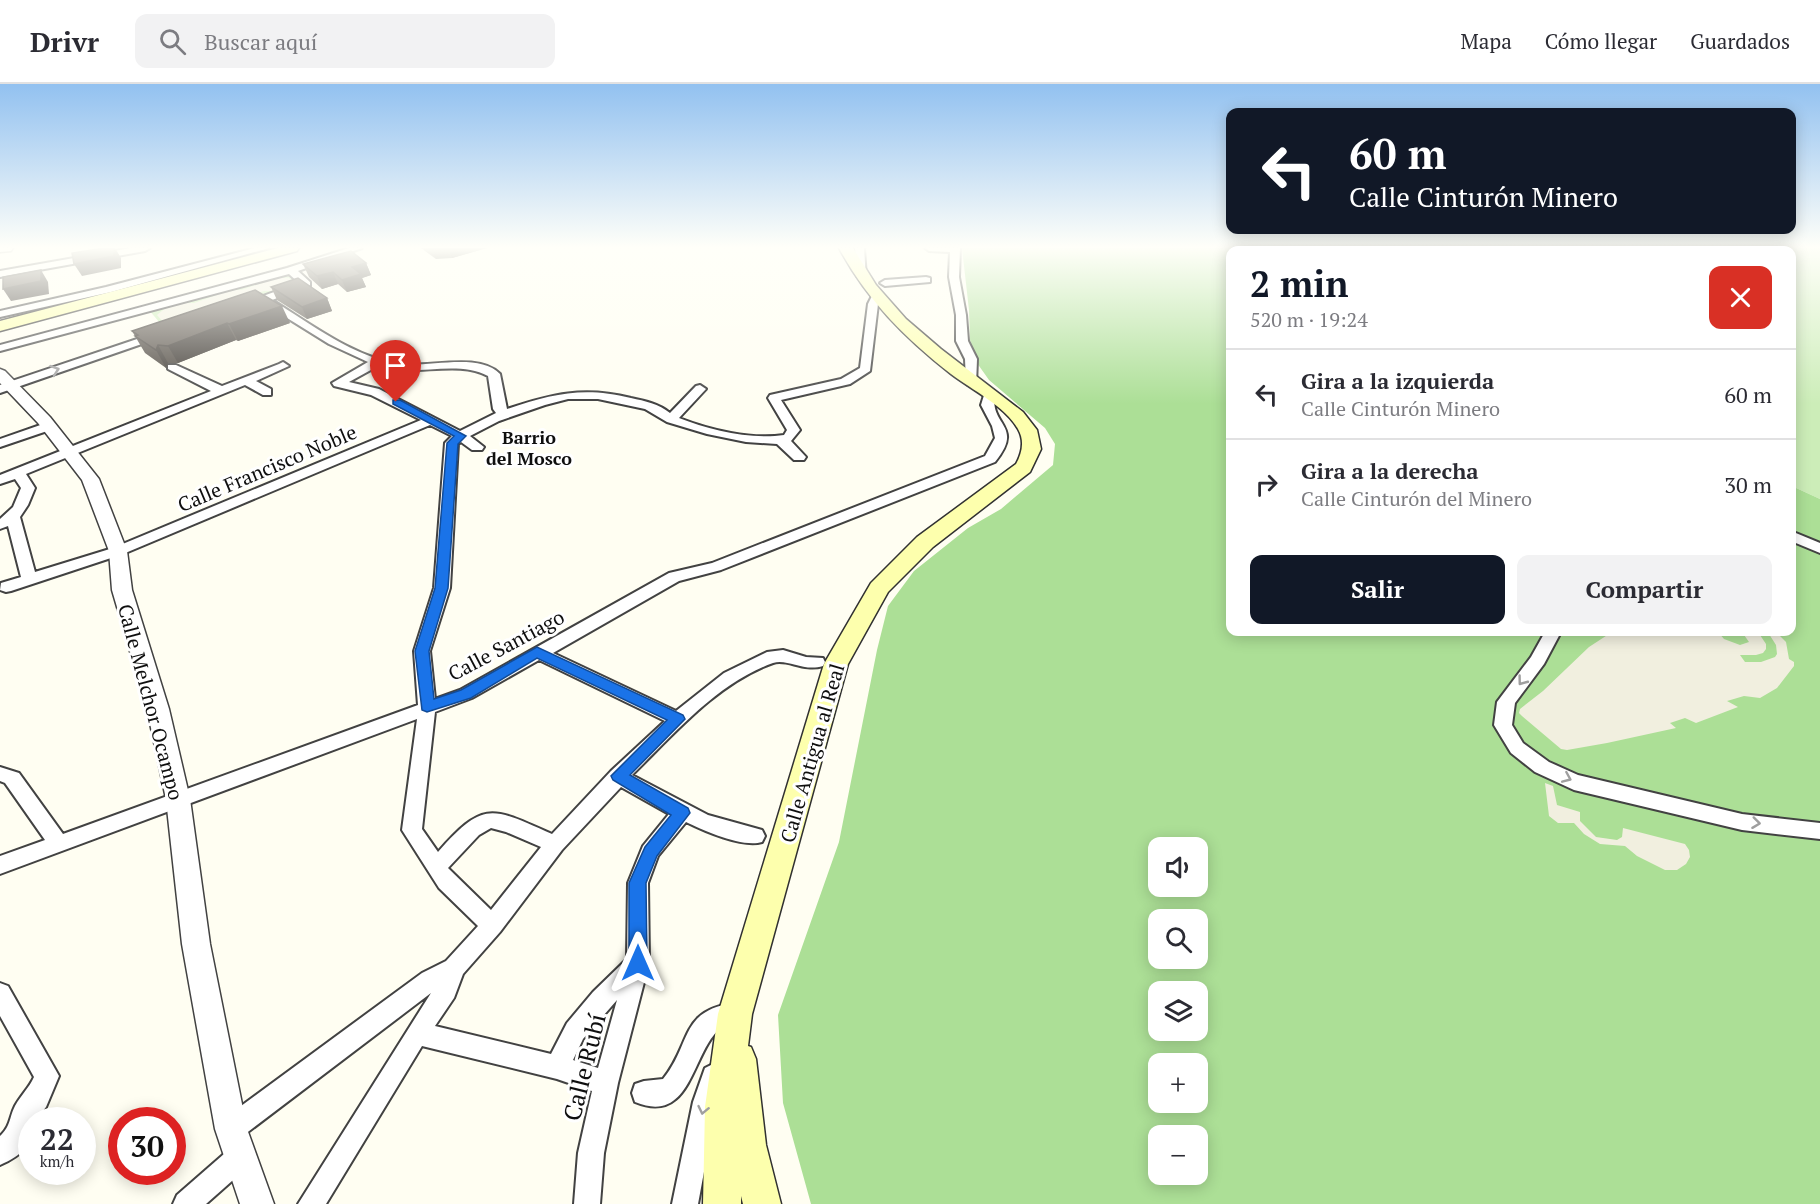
<!DOCTYPE html>
<html lang="es">
<meta charset="utf-8">
<style>
:root{--surface:#fff;--page:#f2f2f3;--text:#2b2b33;--muted:#7c7c81;--line:#e1e1e2;--accent:#111827}
body{margin:0;font-family:"PT Serif",serif;background:var(--page);color:var(--text);height:100vh;display:flex;flex-direction:column;font-size:22px;white-space:nowrap}
*{box-sizing:border-box;margin:0}
p{font-size:20px;color:var(--muted)}
.icon{flex:none;width:33px;height:33px;fill:none;stroke:currentColor;stroke-width:2;stroke-linecap:round;stroke-linejoin:round}
.map{position:relative;flex:1;overflow:hidden}
.details{position:absolute;left:1226px;top:162px;width:570px;height:390px;display:flex;flex-direction:column;background:var(--surface);border-radius:12px;box-shadow:0 3px 15px #0003}
.details>*{flex:none}
.guide{position:absolute;left:1226px;top:24px;width:570px;height:126px;border-radius:12px;box-shadow:0 3px 15px #0003;background:#111827;color:#fff;overflow:hidden}
.fabs{position:absolute;left:1148px;top:753px;display:grid;gap:12px}
.fabs a{display:grid;place-items:center;width:60px;height:60px;border-radius:12px;background:var(--surface);box-shadow:0 3px 15px #0003;font-size:30px}
.speed{position:absolute;left:18px;top:1023px;display:flex;gap:12px;font-size:30px;font-weight:700;text-align:center}
.speed>*{display:grid;place-content:center;width:78px;height:78px;border-radius:50%;background:var(--surface);box-shadow:0 3px 15px #0003;line-height:1}
.speed small{font-size:15px;font-weight:400}
.speed .limit{border:9px solid #d22;background:#fff;color:#111}
.pin{position:absolute;display:grid;place-items:center;width:51px;height:51px;color:#fff;margin:-62px -26px;border-radius:50% 50% 50% 0;rotate:-45deg;box-shadow:0 0 6px #0007}
.pin .icon{rotate:45deg}
.me{position:absolute;width:66px;margin:-33px;rotate:0deg;stroke-linejoin:round;filter:drop-shadow(0 0 4px #0008)}
.turn{display:flex;align-items:center;gap:21px;height:126px;padding:0 24px;font-size:27px}
.turn .icon{width:78px;height:78px;stroke-width:2.5}
.turn b{display:block;font-size:42px;line-height:51px}
.round{display:grid;place-items:center;flex:none;width:63px;height:63px;border-radius:12px;background:var(--page)}
.overview{display:flex;align-items:center;justify-content:space-between;height:102px;padding:0 24px}
h1{font-size:36px;font-weight:800;line-height:45px;color:var(--accent)}
.primary-button{display:flex;gap:12px;margin-top:auto;padding:12px 24px}
.primary-button a{flex:1;height:69px;border-radius:12px;background:var(--accent);color:#fff;font-size:24px;font-weight:800;line-height:69px;text-align:center}
.primary-button a+a{background:var(--page);color:var(--text)}
ul{padding:0;list-style:none}
li{display:flex;align-items:center;gap:18px;height:90px;padding:0 24px;border-top:2px solid var(--line)}
li div{flex:1}
li b{display:block;font-size:22px}
li em{font-style:normal}
header{display:flex;align-items:center;gap:36px;box-sizing:border-box;height:84px;padding:0 30px;background:var(--surface);border-bottom:2px solid var(--line)}
header strong{font-size:28px}
nav{display:flex;gap:33px;margin-inline-start:auto;font-size:21px}
.search{width:420px;height:54px;background:var(--page);display:flex;align-items:center;gap:15px;box-sizing:border-box;padding:0 21px;border-radius:12px;color:var(--muted);font-size:22px}
.map>svg:first-child{display:block}
.green{fill:#ccedb8}
.forest{fill:#acdf96;fill-rule:evenodd}
.plaza{fill:#f1efdf;fill-rule:evenodd}
.lines{fill:none;stroke-linecap:round;stroke-linejoin:round}
.minor-casing{stroke:#424242;stroke-width:4}
.tertiary-casing{stroke:#424242;stroke-width:3}
.secondary-casing{stroke:#313131;stroke-width:3}
.minor{fill:#fff;fill-rule:evenodd}
.tertiary{fill:#fff;fill-rule:evenodd}
.secondary{fill:#fdffad;fill-rule:evenodd}
.wall{fill:#4d4740}
.shaded-wall{fill:#3e3934}
.building{fill:#59524b;stroke:#3e3934;stroke-width:1.5}
.oneway{stroke:#9f9f9f}
.route{fill:#1a73e8;stroke:#114b97;stroke-width:1.5}
.labels{text-anchor:middle;dominant-baseline:central;stroke-width:6;stroke-linejoin:round;paint-order:stroke}
.far-neighbourhood-label{font-size:18px;font-weight:bold;fill:#0f0f0f;stroke:#fff}
.street-label{font-size:20px;fill:#0f0f0f;stroke:#fff}
.near-street-label{font-size:24px;fill:#0f0f0f;stroke:#fff}
</style>
<header>
<strong>Drivr</strong>
<div class="search"><svg class="icon" aria-label="search" viewBox="0 0 24 24"><circle cx="10" cy="10" r="6"/><path d="M15 15l6 6"/></svg>Buscar aquí</div>
<nav><a>Mapa</a><a>Cómo llegar</a><a>Guardados</a></nav>
</header>
<div class="map">
<svg width="1820" height="1120" viewBox="0 0 1820 1120">
<rect width="100%" height="100%" fill="#fffef2"/>
<g class="green">
<polygon points="1528,164 1820,164 1820,415 1794,403 1791,347 1791,166 1532,166"/>
<polygon points="287,190 298,199 297,201 165,245 149,226"/>
</g>
<path class="forest" d="M962,164h486l2,2h-220v382h561l1,-201 2,56 26,12v705h-1009l-28,-101 -5,-88 61,-173 38,-192 11,-44 26,-35 54,-43 33,-19 52,-44 2,-21 -10,-16 -56,-48 -12,-17 -7,-23 -1,-30zM1158,764h39v38h-39zM1158,836h39v38h-39zM1158,908h39v38h-39zM1158,980h39v38h-39zM1158,1052h39v38h-39z"/>
<g class="plaza">
<polygon points="277,194 289,194 292,197 288,202 269,209 271,207 264,207 163,238 157,231 168,222 187,217 185,219 194,219 217,211 214,210 236,204 234,206 241,206"/>
<path d="M1612,548h106l6,7 16,6 9,-3 -7,-10h34l10,10 3,17 5,3v4l-17,22 -17,10 -16,-2 -17,5 11,6 -42,16 -11,-5 -15,5 6,5 -69,15 -40,7 -6,-1 -39,-33 -3,-3 1,-4 23,-18 46,-44zM1769,550l7,11 1,9 -2,3 -14,5h-16l-5,-7h16l7,-2 3,-4v-5l-6,-9z"/>
<polygon points="1545,699 1553,702 1557,721 1580,728 1580,737 1596,753 1617,756 1622,753 1623,744 1685,760 1689,766 1690,773 1686,780 1677,786 1665,786 1637,772 1625,762 1600,760 1584,750 1574,739 1558,739 1549,732"/>
</g>
<g class="lines">
<g class="minor-casing">
<g id="minor">
<polygon points="131,164 150,164 145,167 0,193 0,187"/>
<polygon points="255,164 269,164 111,208 0,233 0,227 106,203"/>
<path d="M349,164h13l-64,23 12,11v4l-38,14c39,24 83,58 128,64 28,4 79,-12 100,10l7,35c44,-15 77,-23 124,-11 14,3 28,6 39,15l26,-27 4,-1 6,4 -27,29c31,12 72,22 105,17l3,-5 -19,-32 2,-3 71,-16 19,-11 8,-64 4,-8 9,2 -3,6 -8,67 -20,13 -69,16 19,30 -9,11 15,16 -2,3h-10l-17,-16 -31,-2 -39,-8 -40,-12 -22,-13 -47,-10h-30l-23,6 -46,16 -29,15 14,11 -2,3h-10l-11,-8 -3,2 -8,144 -20,63 5,48 25,-9 209,-117 43,-10 273,-107 10,-18 -3,-12 -11,-21 4,-13 4,-1 6,4c-6,31 30,30 0,67l-274,108 -42,11 -126,72 123,58 48,-38 43,-21 16,-2 23,7 17,1 2,4 -2,4c-20,6 -36,-8 -50,-3 -56,20 -99,71 -141,112l76,40 54,15 3,6 -3,6c-19,6 -58,-11 -76,-20l-28,34 -10,27 1,80 -31,120 -14,70 -4,51h-26l4,-51 14,-62 -35,-12 -135,-33 -96,158h-28l133,-211 -191,145 -9,3 -9,-3 -3,-9 3,-9 200,-147 24,-12 32,-35 -39,-38 -37,-58 15,-111 -417,155v-18l45,-16 -40,-57 -5,-2v-14l19,6 44,61 355,-129 -4,-54 20,-63 11,-145 7,-7 -22,-11 -307,129 -112,37 -5,1 -6,-2 1,-7 20,-6 -13,-51 -8,3v-10l13,-12 8,-19 -6,-9 -15,5v-9l211,-84 -43,-22v-4h8l46,21 57,-22 4,-2 6,4 -33,15 15,8v6h-8l-18,-10 -219,89 9,14 -7,17 -8,12 15,55 78,-24 308,-128 -50,-25 -37,-9 -2,-3 36,-21 -39,-18 -66,-41 -19,4v-4l55,-20 -10,-9 -289,77v-6l287,-77zM378,282c35,12 78,-7 110,10l5,33 3,4 -36,18 -81,-42 -30,-7zM539,576l126,61 -54,50 -59,63c-61,-27 -68,-34 -114,18l-16,-23 13,-117 37,-14zM621,703l48,27 -26,32 -15,37 -1,76 -34,33 -26,31 -16,31 -116,-28 19,-28 9,-24 37,-42 62,-82zM491,744l15,4 35,15 -50,63 -43,-42 31,-33zM617,916l-19,68 -25,-8 10,-21z"/>
<polygon points="855,164 864,164 866,194 857,192"/>
<polygon points="925,164 960,164 959,193 966,231 968,257 977,275 976,301 968,301 966,298 965,275 956,257 956,231 949,193 950,168 929,167"/>
<polygon points="1516,164 1528,164 1531,166 1519,166"/>
<polygon points="926,193 930,194 930,198 885,202 880,199 885,196"/>
<polygon points="158,248 162,249 162,253 0,309 0,301"/>
<polygon points="49,338 53,339 55,342 53,345 0,363 0,355"/>
<polygon points="1791,447 1820,459 1820,469 1791,457"/>
<polygon points="1545,548 1561,548 1544,580 1515,619 1512,641 1523,659 1549,678 1578,691 1742,730 1820,739 1820,755 1742,746 1574,706 1535,688 1511,669 1494,641 1497,618 1531,573"/>
<path d="M0,899l8,3 51,90 -13,31 -10,13h-4c0,25 -9,35 -32,45v-29c11,-10 9,-18 15,-30 6,-11 14,-18 19,-29l-34,-61z"/>
<path d="M735,919l8,3 3,8 -4,12 -8,3 -12,-2c-31,23 -29,99 -87,75l-3,-9 3,-9 9,-3 19,-2c29,-35 16,-69 72,-76z"/>
<polygon points="713,980 721,984 725,992 717,1018 698,1120 672,1120 693,1018 705,984"/>
<polygon points="241,1059 250,1063 254,1072 250,1081 206,1120 173,1120 177,1111 232,1063"/>
</g>
</g>
<g class="tertiary-casing">
<g id="tertiary">
<polygon points="0,164 13,164 11,167 0,168"/>
<polygon points="0,285 5,287 50,333 99,395 127,467 132,506 169,625 190,715 210,860 247,1045 274,1120 240,1120 215,1045 182,860 166,715 147,625 112,506 109,467 82,396 38,339 0,299"/>
</g>
</g>
<g class="secondary-casing">
<g id="secondary">
<polygon points="278,164 299,164 297,167 0,247 0,237"/>
<path d="M839,164h14l23,37 30,34 35,30 82,63 14,18 4,19 -11,23 -97,75 -45,45 -40,72 -96,350 -4,32 3,1 5,12 10,86 15,59h-38l-2,-8v8h-38l2,-97 13,-93 106,-350 47,-81 46,-46 99,-73c6,-11 9,-23 2,-35 -13,-23 -46,-39 -67,-55 -46,-36 -84,-74 -112,-126z"/>
</g>
</g>
<use href="#minor" class="minor"/>
<use href="#tertiary" class="tertiary"/>
<use href="#secondary" class="secondary"/>
</g>
<g class="wall">
<polygon points="421,164 487,164 452,174 436,175"/>
<polygon points="366,179 371,191 362,194 366,203 347,208 338,200 322,205 309,193 303,180"/>
<polygon points="271,203 327,214 332,227 307,235 277,216"/>
<polygon points="255,206 290,239 238,257 236,256 178,279 168,279 166,284 145,269 132,247"/>
</g>
<g class="shaded-wall">
<polygon points="114,164 115,164 121,174 121,184 82,192 74,180"/>
<polygon points="458,164 487,164 452,174 449,166"/>
<polygon points="366,179 371,191 362,194 366,203 347,208 342,196 352,183"/>
<polygon points="41,186 48,198 49,210 11,217 3,205"/>
<polygon points="333,188 338,200 322,205 317,192"/>
<polygon points="327,214 332,227 307,235 302,223"/>
<polygon points="282,222 290,239 238,257 229,240"/>
<polygon points="227,239 236,256 178,279 168,262"/>
<polygon points="158,261 168,279 166,284 156,266"/>
</g>
<g class="building">
<polygon points="104,164 114,164 114,172 74,180 72,169"/>
<polygon points="429,164 458,164 449,166 434,167"/>
<polygon points="351,167 366,179 352,183 361,190 342,196 333,188 317,192 303,180"/>
<polygon points="41,186 41,197 3,205 3,193"/>
<polygon points="298,194 327,214 302,223 271,203"/>
<polygon points="255,206 282,222 229,240 227,239 168,262 158,261 156,266 135,252 138,251 132,247"/>
</g>
<defs><path id="oneway-chevron" d="M-2-3.5L2.5 0L-2 3.5" fill="none" stroke-width="1.6" stroke-linecap="round" stroke-linejoin="round" transform="scale(1.5)"/></defs>
<g class="oneway">
<use href="#oneway-chevron" transform="translate(55 286) rotate(-19)"/>
<use href="#oneway-chevron" transform="translate(1522 597) rotate(127)"/>
<use href="#oneway-chevron" transform="translate(1567 694) rotate(23)"/>
<use href="#oneway-chevron" transform="translate(1756 739) rotate(7)"/>
<use href="#oneway-chevron" transform="translate(703 1026) rotate(102)"/>
</g>
<linearGradient id="sky" x2="0" y2="1"><stop stop-color="#92c1f0"/><stop offset="0.51" stop-color="#fffff9"/><stop offset="1" stop-color="#fffff9" stop-opacity="0"/></linearGradient>
<rect width="1820" height="320" fill="url(#sky)"/>
<polygon class="route" points="393,316 400,316 466,352 458,360 448,504 429,567 434,615 461,606 537,563 683,631 685,635 630,691 688,724 690,729 657,772 646,799 647,879 644,885 638,888 631,885 629,879 629,799 645,763 671,731 613,696 611,692 667,636 537,574 471,614 427,628 422,626 415,567 435,504 447,359 454,352 393,320"/>
<g class="labels">
<g class="far-neighbourhood-label">
<text x="529" y="353">Barrio<tspan x="529" dy="21">del Mosco</tspan></text>
</g>
<g class="street-label">
<text transform="translate(267 384) rotate(-23)">Calle Francisco Noble</text>
<text transform="translate(506 561) rotate(-28)">Calle Santiago</text>
<text transform="translate(151 618) rotate(75)">Calle Melchor Ocampo</text>
<text transform="translate(812 669) rotate(-74)">Calle Antigua al Real</text>
</g>
<g class="near-street-label">
<text transform="translate(584 983) rotate(-76)">Calle Rubí</text>
</g>
</g>
</svg>
<div class="fabs">
<a><svg class="icon" aria-label="sound" viewBox="0 0 24 24"><path d="M4 9h4l5-4v14l-5-4H4zM17 9q2 3 0 6"/></svg></a>
<a><svg class="icon" aria-label="search" viewBox="0 0 24 24"><circle cx="10" cy="10" r="6"/><path d="M15 15l6 6"/></svg></a>
<a><svg class="icon" aria-label="layers" viewBox="0 0 24 24"><path d="M12 4l9 5-9 5-9-5zM3 14l9 5 9-5"/></svg></a>
<a>+</a>
<a>−</a>
</div>
<div class="speed"><div>22<small>km/h</small></div><div class="limit">30</div></div>
<div class="pin" style="left:396px;top:318px;background:#d93025"><svg class="icon" aria-label="arrive" viewBox="0 0 24 24"><path d="M6 21V4h12l-3 4 3 4H6"/></svg></div>
<svg class="me" style="left:638px;top:879px" viewBox="-20 -20 40 40"><path d="M0-17L14 15 0 8-14 15z" fill="#1a73e8" stroke="#fff" stroke-width="4"/></svg>
<div class="guide">
<div class="turn"><svg class="icon" aria-label="left" viewBox="0 0 24 24"><path d="M17 20v-9H6M10 6l-5 5 5 5"/></svg><div><b>60 m</b>Calle Cinturón Minero</div></div>
</div>
<section class="details">
<div class="overview"><div><h1>2 min</h1><p>520 m · 19:24</p></div><a class="round" style="background:#d93025;color:#fff"><svg class="icon" aria-label="close" viewBox="0 0 24 24"><path d="M6 6l12 12M18 6L6 18"/></svg></a></div>
<ul>
<li><svg class="icon" aria-label="left" viewBox="0 0 24 24"><path d="M17 20v-9H6M10 6l-5 5 5 5"/></svg><div><b>Gira a la izquierda</b><p>Calle Cinturón Minero</p></div><em>60 m</em></li>
<li><svg class="icon" aria-label="right" viewBox="0 0 24 24"><path d="M7 20v-9h11M14 6l5 5-5 5"/></svg><div><b>Gira a la derecha</b><p>Calle Cinturón del Minero</p></div><em>30 m</em></li>
</ul>
<div class="primary-button"><a>Salir</a><a>Compartir</a></div>
</section>
</div>
